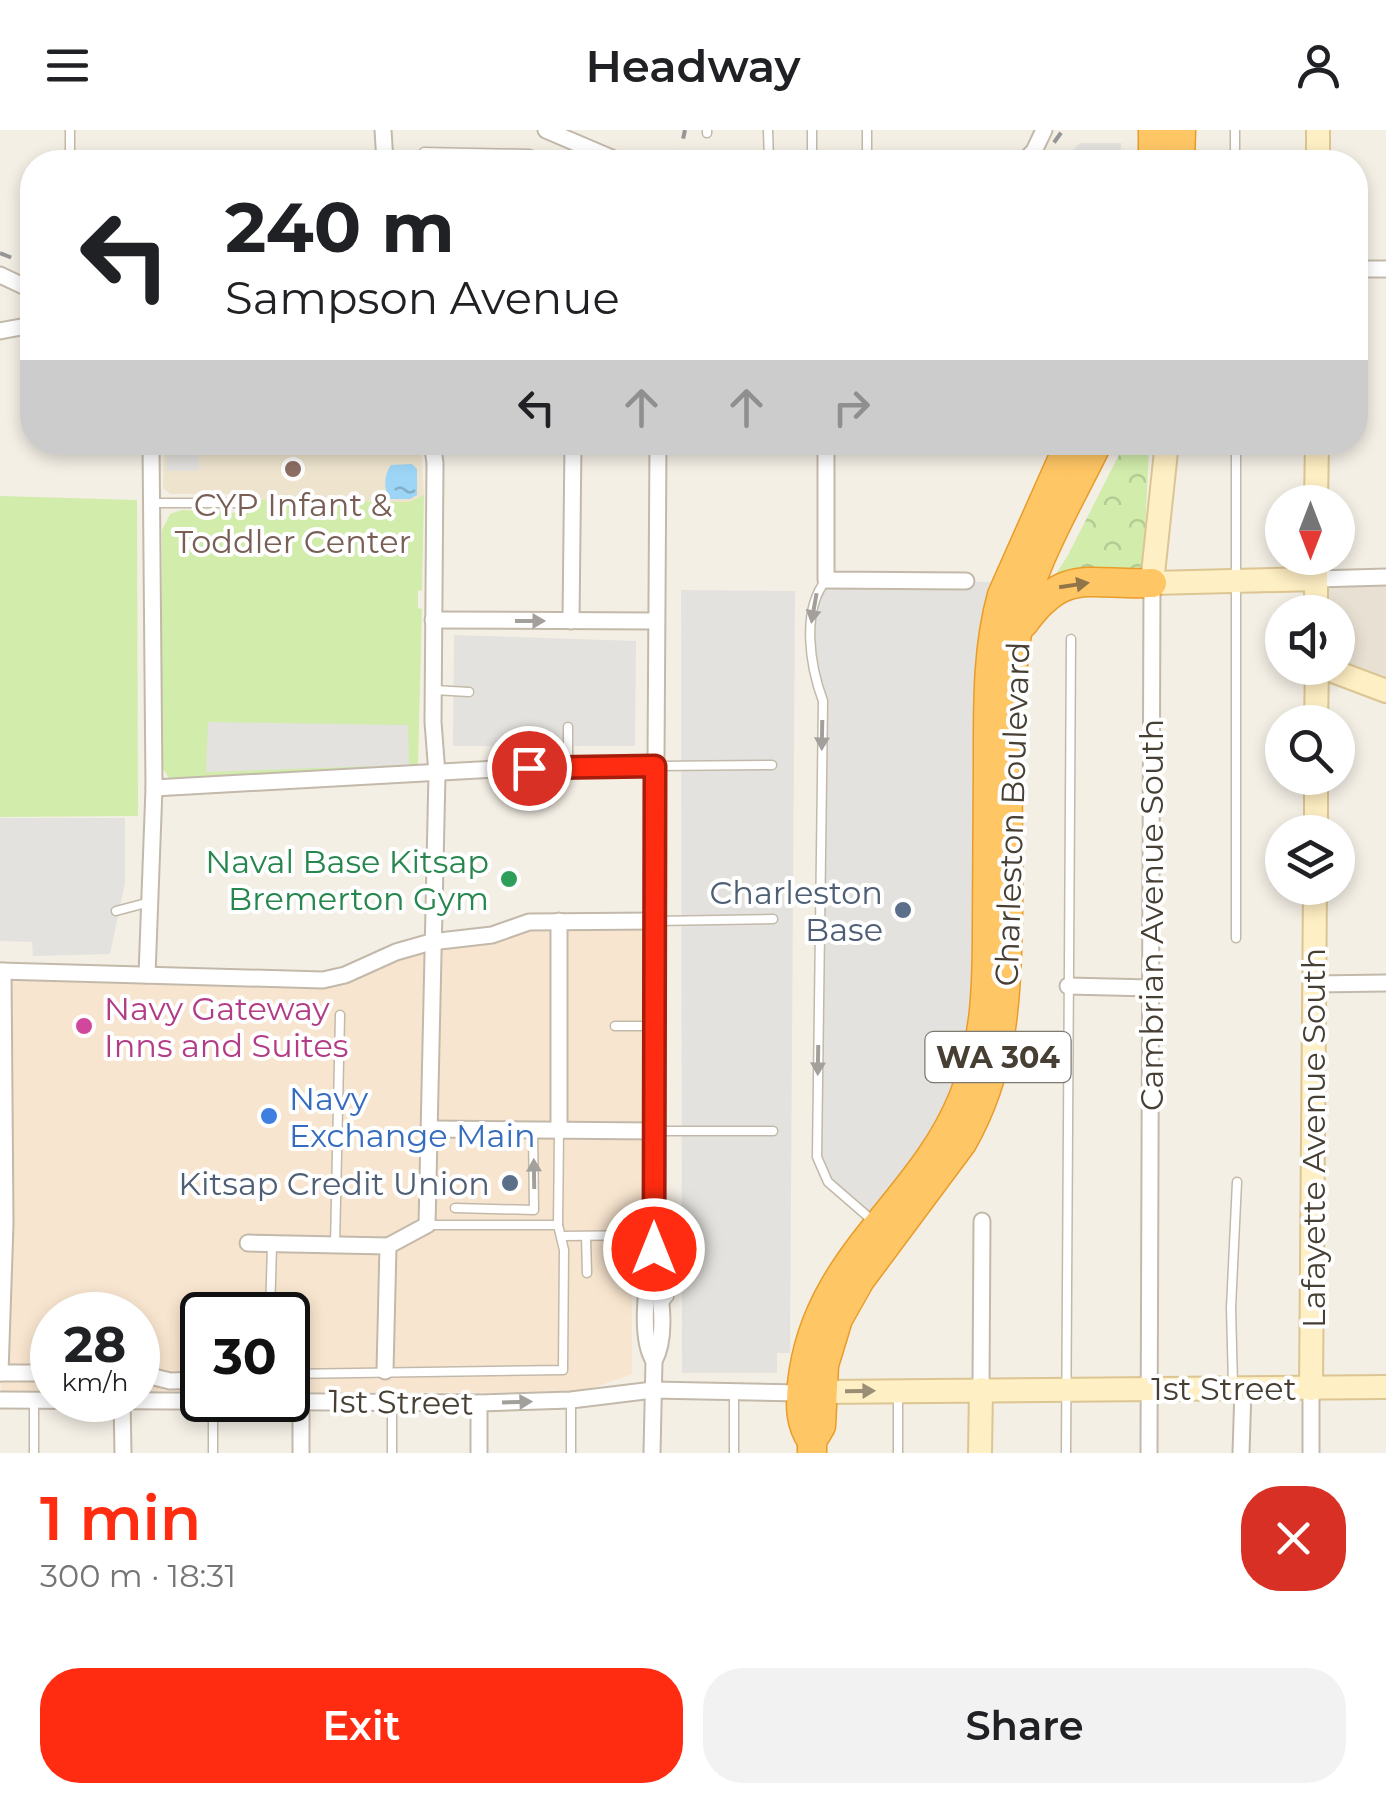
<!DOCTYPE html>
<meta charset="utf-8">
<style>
:root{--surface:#fff;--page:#f2f2f2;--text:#202124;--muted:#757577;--accent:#ff2c11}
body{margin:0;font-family:Montserrat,sans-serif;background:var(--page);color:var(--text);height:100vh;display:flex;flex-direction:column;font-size:38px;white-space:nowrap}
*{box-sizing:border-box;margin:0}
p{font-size:32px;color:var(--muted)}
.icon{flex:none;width:55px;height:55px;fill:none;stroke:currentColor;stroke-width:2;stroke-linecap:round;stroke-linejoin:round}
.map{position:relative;height:1323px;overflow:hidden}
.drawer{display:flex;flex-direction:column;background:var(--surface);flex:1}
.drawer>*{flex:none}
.hud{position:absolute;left:20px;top:20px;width:1348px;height:305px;border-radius:40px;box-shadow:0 5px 15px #0003;background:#fff;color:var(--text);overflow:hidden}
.needle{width:65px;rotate:180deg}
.tools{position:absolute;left:1265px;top:355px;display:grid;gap:20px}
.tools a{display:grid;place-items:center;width:90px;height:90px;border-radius:50%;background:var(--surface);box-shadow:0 5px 15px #0003;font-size:50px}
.speed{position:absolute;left:30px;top:1162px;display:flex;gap:20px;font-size:50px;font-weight:700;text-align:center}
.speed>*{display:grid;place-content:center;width:130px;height:130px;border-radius:50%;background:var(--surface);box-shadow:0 5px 15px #0003;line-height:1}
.speed small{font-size:25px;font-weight:400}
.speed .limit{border:5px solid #111;border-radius:15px;background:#fff;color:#111}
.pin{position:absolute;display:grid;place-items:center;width:85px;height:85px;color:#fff;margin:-42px;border:5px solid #fff;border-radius:50%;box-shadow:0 2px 10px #0007}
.me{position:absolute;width:110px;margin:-55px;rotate:0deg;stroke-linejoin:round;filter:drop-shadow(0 0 8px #0008)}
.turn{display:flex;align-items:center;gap:35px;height:210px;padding:0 40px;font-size:45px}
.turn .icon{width:130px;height:130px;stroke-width:2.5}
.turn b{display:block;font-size:70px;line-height:85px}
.lanes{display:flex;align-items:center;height:95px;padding:0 40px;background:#0003;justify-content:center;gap:50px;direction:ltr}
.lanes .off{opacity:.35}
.round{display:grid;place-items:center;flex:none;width:105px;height:105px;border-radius:40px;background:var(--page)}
.headline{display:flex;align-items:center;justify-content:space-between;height:170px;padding:0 40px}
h1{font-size:60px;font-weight:600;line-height:75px;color:var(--accent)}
.primary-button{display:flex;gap:20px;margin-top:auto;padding:20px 40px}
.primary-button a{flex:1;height:115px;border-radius:40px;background:var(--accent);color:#fff;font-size:40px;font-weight:600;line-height:115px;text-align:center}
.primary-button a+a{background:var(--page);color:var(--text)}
header{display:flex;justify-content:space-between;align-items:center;height:130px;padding:0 40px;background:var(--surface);font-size:45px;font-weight:600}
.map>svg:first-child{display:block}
.residential{fill:#e8e1d3}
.commercial{fill:#f8e5cf}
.education{fill:#eee4ce}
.forest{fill:url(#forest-crowns)}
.green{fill:#d1ecab}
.parking{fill:#e4e2de}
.water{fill:url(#water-ripples)}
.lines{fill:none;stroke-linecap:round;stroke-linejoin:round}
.lane-casing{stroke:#c3b9aa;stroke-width:11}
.street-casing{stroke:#c3b9aa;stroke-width:19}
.secondary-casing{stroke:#dbc593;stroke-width:26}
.highway-casing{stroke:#e99c2a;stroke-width:31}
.lane{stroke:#fff;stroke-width:8}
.street{stroke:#fff;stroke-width:15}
.secondary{stroke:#ffefc4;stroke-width:22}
.highway{stroke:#ffc665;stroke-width:28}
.rail{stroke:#969696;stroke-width:4;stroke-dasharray:12 12;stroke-linecap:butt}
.oneway{fill:#917548}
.oneway2{fill:#a39f9a}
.oneway3{fill:#9a8e75}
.route-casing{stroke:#a61d0b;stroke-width:25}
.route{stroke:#ff2c11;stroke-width:18}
.education-dot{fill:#8d6e63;stroke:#fff;stroke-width:4}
.leisure-dot{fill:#2e9e5b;stroke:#fff;stroke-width:4}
.service-dot{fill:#5c6f8a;stroke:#fff;stroke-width:4}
.hotel-dot{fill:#d1479c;stroke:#fff;stroke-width:4}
.shop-dot{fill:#3f7fe0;stroke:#fff;stroke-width:4}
.labels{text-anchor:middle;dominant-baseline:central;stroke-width:8;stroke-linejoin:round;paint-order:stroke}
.shield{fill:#fff;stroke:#7e7971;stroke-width:2.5}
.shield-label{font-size:30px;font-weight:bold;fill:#473f34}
.education-label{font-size:32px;fill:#785e54;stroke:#fff}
.street-label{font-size:32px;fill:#473f34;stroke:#fff}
.leisure-label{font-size:32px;fill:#27864d;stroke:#fff;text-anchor:end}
.service-label{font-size:32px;fill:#4e5e75;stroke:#fff;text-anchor:end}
.hotel-label{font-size:32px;fill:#b23c85;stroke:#fff;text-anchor:start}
.shop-label{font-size:32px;fill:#366cbe;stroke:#fff;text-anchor:start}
</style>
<header><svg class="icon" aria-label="menu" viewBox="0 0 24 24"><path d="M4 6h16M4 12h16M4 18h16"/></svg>Headway<svg class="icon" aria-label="person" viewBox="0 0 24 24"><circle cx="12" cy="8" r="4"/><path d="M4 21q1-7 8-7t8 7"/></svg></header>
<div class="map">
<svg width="1386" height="1323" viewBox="0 0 1386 1323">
<defs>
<pattern id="forest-crowns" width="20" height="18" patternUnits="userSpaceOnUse" patternTransform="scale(2.5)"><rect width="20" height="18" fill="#d1ecab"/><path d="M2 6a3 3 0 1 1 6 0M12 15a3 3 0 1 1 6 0" fill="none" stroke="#b5cb94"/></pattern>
<pattern id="water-ripples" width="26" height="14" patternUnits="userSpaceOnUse" patternTransform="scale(2.5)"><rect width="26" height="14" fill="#9dd5f6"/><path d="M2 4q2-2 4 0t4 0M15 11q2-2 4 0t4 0" fill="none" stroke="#82aec8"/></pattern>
</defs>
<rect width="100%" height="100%" fill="#f4efe5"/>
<polygon class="residential" points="1386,447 1386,561 1338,538 1338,482 1316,482 1316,449"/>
<polygon class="commercial" points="655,791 653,1105 632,1106 632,1244 579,1263 288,1262 288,1185 202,1185 202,1262 138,1261 138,1185 52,1185 52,1261 1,1261 3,841 302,850 399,823 529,792"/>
<polygon class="education" points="421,312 424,365 409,372 257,370 238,364 170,364 163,358 164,313"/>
<polygon class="forest" points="1125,313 1145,313 1149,321 1143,442 1051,451 1067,427"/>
<g class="green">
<polygon points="424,365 422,460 418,461 418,478 422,479 418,635 186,651 169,648 162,637 162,400 170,384 182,380 243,383 257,370 409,372"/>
<polygon points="0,366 137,370 138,686 0,687"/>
</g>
<g class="parking">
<polygon points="1080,13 1121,13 1121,32 1062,32"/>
<rect x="167" y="313" width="32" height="28"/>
<polygon points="826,450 1008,452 977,930 877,1094 821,1041 823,571 817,555 811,483"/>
<polygon points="681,460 795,461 790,1223 777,1223 777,1243 682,1243"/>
<polygon points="454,505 636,511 635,616 453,616"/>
<polygon points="208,592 408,595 409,635 206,642"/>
<polygon points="0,688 125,688 125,753 110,824 33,826 32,812 0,811"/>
</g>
<path class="water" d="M412,334l5,5v26l-7,4h-20c-7,-10 -6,-25 1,-34z"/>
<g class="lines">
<g class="lane-casing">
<g id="lane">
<polyline points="70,0 70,24"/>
<polyline points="707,0 707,3"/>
<polyline points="768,0 769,32"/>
<polyline points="812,0 812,32"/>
<polyline points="867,0 867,32"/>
<polyline points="1235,0 1235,32"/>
<polyline points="1034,21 1044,32"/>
<polyline points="424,22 529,24 553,32"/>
<polyline points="151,373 252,373"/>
<path d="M826,450c-25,31 -16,86 -3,121l-6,456 11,25 45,39"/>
<polyline points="434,560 469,562"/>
<polyline points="568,597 568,635"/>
<polyline points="657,636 772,635"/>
<polyline points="116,781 150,772"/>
<polyline points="655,791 773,789"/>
<polyline points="1236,808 1236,312"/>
<polyline points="615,896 653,896"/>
<polyline points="654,1001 773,1001"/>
<polyline points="455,1078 534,1080 533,1000"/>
<polyline points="427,1095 558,1095"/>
<polyline points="562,1106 653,1105"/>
<polyline points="586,1106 587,1143"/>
<polyline points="335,1116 340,885"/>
<polyline points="658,1124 668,1136 669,1167 663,1174"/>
<polyline points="270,1185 272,1115"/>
<polyline points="288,1244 563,1240 564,1120 558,1095 559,1002"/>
<polyline points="1233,1255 1231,1178 1237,1052"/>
<polyline points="734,1263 734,1323"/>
<polyline points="898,1265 898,1323"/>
<polyline points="213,1272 213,1323"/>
<polyline points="392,1273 392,1323"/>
<polyline points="34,1323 34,1270"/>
<polyline points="571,1323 571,1270"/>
<polyline points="1066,1323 1071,509"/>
</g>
</g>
<g class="street-casing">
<g id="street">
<polyline points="383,0 385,32"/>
<polyline points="546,0 621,32"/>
<polyline points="1023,32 1034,21 1044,0"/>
<polyline points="1355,139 1386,139"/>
<polyline points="0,145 32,160"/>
<polyline points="0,201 32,195"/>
<polyline points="826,312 826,450 966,451"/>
<polyline points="1316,449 1386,447"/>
<polyline points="433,490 656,491"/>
<polyline points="571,491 573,312"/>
<polyline points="154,658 568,635 655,636"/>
<polyline points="0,841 323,850 345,845 396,822 431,812 492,805 529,792 655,791"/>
<polyline points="147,845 154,658 151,312"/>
<polyline points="1315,854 1386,853"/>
<polyline points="1068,856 1151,858"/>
<polyline points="559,998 559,791"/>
<polyline points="431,999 654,1001"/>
<polyline points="248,1113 388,1116"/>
<path d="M654,1130c-9,25 -14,79 0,101"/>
<polyline points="385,1241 388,1116 427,1095 437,644 433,592 435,333 432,312"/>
<polyline points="0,1243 5,1094 3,841"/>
<polyline points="0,1243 52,1243"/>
<polyline points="138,1243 170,1251 202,1250"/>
<polyline points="981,1259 982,1091"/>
<polyline points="1311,1259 1311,1323"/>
<polyline points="0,1270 479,1273 571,1270 653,1260 801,1263"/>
<polyline points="122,1270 123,1323"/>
<polyline points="301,1270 301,1323"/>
<polyline points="479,1273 479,1323"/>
<path d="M652,1323l2,-92c18,-32 0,-90 -1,-126l5,-793"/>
<polyline points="1149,1323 1152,453"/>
<polyline points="1241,1323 1243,1259"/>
</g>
</g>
<g class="secondary-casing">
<g id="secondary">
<polyline points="1318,0 1318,32"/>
<polyline points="1167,312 1152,453 1316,449"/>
<polyline points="1316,372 1317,312"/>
<polyline points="1316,428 1316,482"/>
<polyline points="1325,538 1386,561"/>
<polyline points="1316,592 1317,538"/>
<polyline points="1316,702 1316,648"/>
<polyline points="1311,1259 1315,758"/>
<polyline points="821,1262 1386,1257"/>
<polyline points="980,1323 981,1259"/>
</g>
</g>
<g class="highway-casing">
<g id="highway">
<polyline points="1153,32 1153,0"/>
<polyline points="1180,32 1181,0"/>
<path d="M1024,493c41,-57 66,-37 128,-40"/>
<path d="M812,1311c-12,-17 -12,-35 -10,-57 13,-127 117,-178 161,-286 23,-56 24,-111 24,-171 0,-55 1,-111 1,-166 0,-56 -1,-112 14,-166l68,-153"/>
<path d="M812,1323v-12l9,-15 3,-61 14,-46 22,-39 102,-137c43,-76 44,-144 46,-229 1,-86 -4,-182 7,-267 9,-73 51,-139 83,-205"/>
</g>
</g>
<use href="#lane" class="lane"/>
<use href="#street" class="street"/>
<use href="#secondary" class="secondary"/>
<use href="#highway" class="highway"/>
<g class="rail">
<polyline points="678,32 685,0"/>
<polyline points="1040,32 1063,0"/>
<polyline points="0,123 32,136"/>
</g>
</g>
<defs><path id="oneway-solid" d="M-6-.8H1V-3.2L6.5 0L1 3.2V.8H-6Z" transform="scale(2.5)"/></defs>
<use class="oneway" href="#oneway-solid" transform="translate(1074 455) rotate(-9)"/>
<g class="oneway2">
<use href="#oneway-solid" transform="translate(814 478) rotate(100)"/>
<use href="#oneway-solid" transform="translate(530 491)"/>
<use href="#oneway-solid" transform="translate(822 605) rotate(91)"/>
<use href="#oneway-solid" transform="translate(818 930) rotate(91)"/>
<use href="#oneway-solid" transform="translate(534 1044) rotate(-91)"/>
<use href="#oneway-solid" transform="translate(517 1272) rotate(-2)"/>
</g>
<use class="oneway3" href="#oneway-solid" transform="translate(860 1261) rotate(-1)"/>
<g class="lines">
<g class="route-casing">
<polyline id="route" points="529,638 655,636 654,1119"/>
</g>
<use href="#route" class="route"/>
</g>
<circle class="education-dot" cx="293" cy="339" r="10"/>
<circle class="leisure-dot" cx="509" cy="749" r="10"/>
<g class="service-dot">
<circle cx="903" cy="780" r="10"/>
<circle cx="510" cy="1053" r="10"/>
</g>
<circle class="hotel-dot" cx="84" cy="896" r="10"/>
<circle class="shop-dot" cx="269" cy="986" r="10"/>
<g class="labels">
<rect class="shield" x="925.5" y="902" width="145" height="50" rx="8"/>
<g class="shield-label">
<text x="998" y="927">WA 304</text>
</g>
<g class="education-label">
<text x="293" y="374">CYP Infant &amp;<tspan x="293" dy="37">Toddler Center</tspan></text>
</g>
<g class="street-label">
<text transform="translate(1012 684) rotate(-88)">Charleston Boulevard</text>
<text transform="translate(1151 785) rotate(-90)">Cambrian Avenue South</text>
<text transform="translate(1313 1008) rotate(-90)">Lafayette Avenue South</text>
<text x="1224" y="1258">1st Street</text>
<text transform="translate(401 1272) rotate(1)">1st Street</text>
</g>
<g class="leisure-label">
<text x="489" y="731">Naval Base Kitsap<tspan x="489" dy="37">Bremerton Gym</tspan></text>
</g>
<g class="service-label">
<text x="883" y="762">Charleston<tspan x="883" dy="37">Base</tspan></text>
<text x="490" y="1053">Kitsap Credit Union</text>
</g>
<g class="hotel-label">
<text x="104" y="878">Navy Gateway<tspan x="104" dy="37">Inns and Suites</tspan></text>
</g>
<g class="shop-label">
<text x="289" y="968">Navy<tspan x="289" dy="37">Exchange Main</tspan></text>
</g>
</g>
</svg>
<div class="tools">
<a><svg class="needle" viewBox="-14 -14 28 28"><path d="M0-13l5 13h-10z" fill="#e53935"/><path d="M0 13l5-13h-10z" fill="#757577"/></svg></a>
<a><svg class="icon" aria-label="sound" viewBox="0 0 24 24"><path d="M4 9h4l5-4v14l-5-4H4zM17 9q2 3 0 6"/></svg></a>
<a><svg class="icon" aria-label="search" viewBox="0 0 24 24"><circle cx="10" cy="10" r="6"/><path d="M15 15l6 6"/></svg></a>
<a><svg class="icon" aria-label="layers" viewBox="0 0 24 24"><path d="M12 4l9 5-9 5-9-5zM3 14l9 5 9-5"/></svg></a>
</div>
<div class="speed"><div>28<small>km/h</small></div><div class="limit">30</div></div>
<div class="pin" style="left:529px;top:638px;background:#d93025"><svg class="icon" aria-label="arrive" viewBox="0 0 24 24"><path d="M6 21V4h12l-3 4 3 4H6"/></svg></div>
<svg class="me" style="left:654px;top:1119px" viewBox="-20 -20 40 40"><circle r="17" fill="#ff2c11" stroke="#fff" stroke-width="3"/><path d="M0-11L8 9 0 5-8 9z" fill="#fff"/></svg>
<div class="hud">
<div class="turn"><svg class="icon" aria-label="left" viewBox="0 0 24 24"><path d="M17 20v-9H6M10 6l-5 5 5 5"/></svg><div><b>240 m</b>Sampson Avenue</div></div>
<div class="lanes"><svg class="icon" aria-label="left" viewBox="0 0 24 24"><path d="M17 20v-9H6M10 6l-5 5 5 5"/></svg><svg class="icon off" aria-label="ahead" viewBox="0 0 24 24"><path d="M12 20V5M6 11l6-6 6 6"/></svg><svg class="icon off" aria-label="ahead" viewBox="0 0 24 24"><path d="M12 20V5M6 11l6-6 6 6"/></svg><svg class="icon off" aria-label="right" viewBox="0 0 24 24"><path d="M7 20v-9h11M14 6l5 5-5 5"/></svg></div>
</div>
</div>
<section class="drawer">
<div class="headline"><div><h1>1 min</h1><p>300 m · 18:31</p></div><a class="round" style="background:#d93025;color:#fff"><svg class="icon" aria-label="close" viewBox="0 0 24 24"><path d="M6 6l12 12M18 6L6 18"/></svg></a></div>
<div class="primary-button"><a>Exit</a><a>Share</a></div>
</section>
